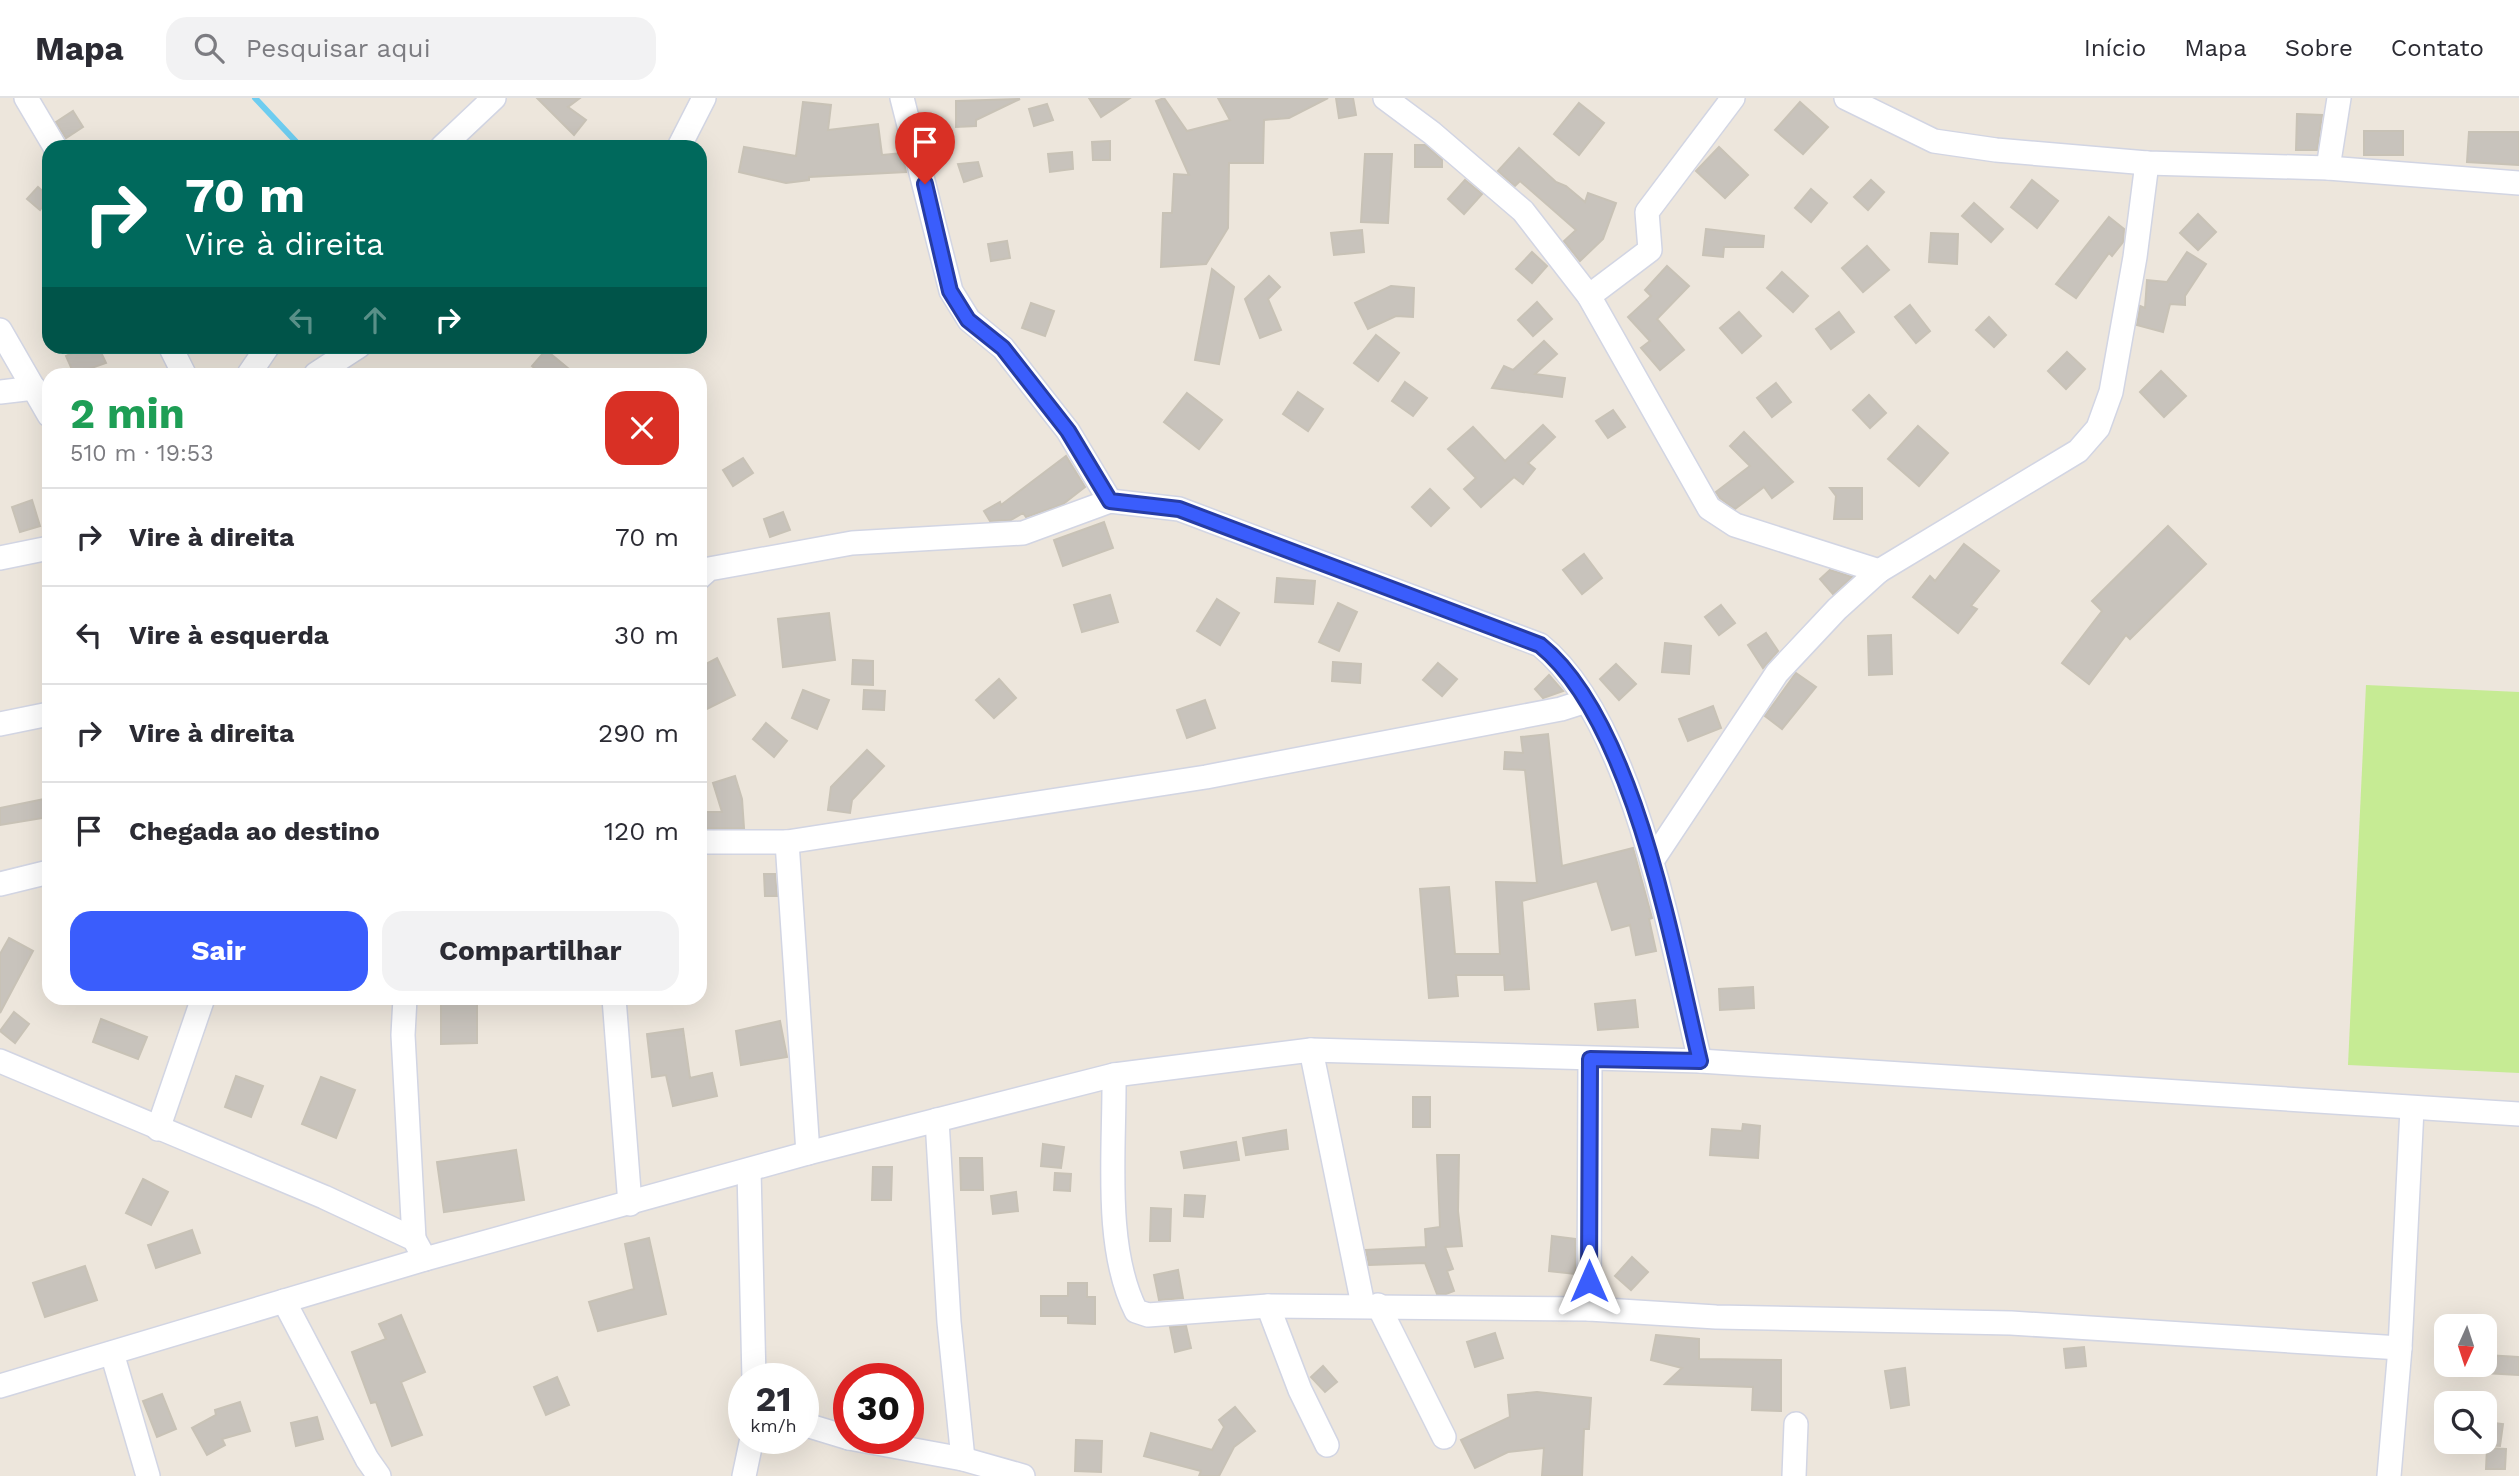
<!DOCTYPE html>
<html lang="pt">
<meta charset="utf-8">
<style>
:root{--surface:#fff;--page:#f2f2f3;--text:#2b2b33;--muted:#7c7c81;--line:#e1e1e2;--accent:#3a5dfc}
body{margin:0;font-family:"Work Sans",sans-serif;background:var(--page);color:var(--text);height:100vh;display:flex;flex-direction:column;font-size:26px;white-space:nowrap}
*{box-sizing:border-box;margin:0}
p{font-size:23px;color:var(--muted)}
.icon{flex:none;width:38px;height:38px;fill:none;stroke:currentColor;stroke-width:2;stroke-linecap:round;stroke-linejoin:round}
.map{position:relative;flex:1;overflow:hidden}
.sheet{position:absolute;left:42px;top:270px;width:665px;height:637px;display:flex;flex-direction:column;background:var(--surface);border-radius:21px;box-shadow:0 7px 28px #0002}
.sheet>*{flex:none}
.guide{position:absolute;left:42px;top:42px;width:665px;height:214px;border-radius:21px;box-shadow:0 7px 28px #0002;background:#00695c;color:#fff;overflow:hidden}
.needle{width:46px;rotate:183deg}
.fabs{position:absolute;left:2434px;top:1216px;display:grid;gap:14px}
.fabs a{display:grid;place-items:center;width:63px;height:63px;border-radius:14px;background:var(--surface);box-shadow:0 7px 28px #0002;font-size:35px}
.speed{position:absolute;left:728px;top:1265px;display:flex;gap:14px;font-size:35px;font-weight:700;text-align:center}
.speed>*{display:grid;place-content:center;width:91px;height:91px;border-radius:50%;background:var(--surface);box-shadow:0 7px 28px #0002;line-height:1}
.speed small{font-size:18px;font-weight:400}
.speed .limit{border:10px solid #d22;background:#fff;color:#111}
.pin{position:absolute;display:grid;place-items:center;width:60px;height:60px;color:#fff;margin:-72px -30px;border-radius:50% 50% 50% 0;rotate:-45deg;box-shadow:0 0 7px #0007}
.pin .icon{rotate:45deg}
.me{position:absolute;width:77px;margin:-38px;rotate:0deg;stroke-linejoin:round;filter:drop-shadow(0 0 5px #0008)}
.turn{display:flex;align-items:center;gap:24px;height:147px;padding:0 28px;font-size:32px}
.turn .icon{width:91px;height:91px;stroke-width:2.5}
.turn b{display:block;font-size:49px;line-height:60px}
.lanes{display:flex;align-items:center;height:66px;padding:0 28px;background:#0003;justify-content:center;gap:35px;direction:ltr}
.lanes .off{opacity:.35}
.round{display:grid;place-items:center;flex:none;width:74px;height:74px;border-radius:21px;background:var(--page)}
.summary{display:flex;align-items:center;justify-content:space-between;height:119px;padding:0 28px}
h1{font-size:42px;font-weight:700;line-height:52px;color:#1e9e55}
.primary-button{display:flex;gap:14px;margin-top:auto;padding:14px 28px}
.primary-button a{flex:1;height:80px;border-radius:21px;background:var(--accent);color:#fff;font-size:28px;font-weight:700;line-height:80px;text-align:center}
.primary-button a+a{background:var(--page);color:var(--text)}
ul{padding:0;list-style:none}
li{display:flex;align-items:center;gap:21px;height:98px;padding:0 28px;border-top:2px solid var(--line)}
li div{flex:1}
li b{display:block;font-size:26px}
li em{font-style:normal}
header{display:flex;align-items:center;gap:42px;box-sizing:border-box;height:98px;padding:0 35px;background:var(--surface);border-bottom:2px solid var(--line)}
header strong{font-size:33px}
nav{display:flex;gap:38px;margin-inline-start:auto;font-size:24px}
.search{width:490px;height:63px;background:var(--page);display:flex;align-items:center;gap:18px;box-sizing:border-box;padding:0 24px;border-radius:21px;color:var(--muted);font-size:26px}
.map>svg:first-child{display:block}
.pitch{fill:#c6eb94}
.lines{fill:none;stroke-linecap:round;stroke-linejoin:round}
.stream{stroke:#6ecdf0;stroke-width:6}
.building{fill:#c8c3bc;stroke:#c8c2b6;stroke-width:2}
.minor-casing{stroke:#d2d5e3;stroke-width:26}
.minor{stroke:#fff;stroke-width:23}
.route-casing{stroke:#263ca4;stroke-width:18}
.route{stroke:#3a5dfc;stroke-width:12}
</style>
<header>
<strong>Mapa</strong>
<div class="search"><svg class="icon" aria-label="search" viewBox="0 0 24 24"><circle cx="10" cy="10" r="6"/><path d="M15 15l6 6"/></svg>Pesquisar aqui</div>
<nav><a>Início</a><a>Mapa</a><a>Sobre</a><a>Contato</a></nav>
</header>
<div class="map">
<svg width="2519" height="1378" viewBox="0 0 2519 1378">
<rect width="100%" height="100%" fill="#ede6dc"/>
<polygon class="pitch" points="2366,587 2519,594 2519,975 2348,967"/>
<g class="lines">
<polyline class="stream" points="255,0 301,49"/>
</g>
<g class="building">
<polygon points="537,0 580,0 568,9 586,22 574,37"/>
<polygon points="1089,0 1130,0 1101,19"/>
<polygon points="1164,0 1187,33 1230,22 1218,0 1328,0 1289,20 1264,22 1263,65 1229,65 1228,130 1206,166 1161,169 1163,115 1172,115 1174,76 1189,77 1156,3"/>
<polygon points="1336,0 1353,0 1356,17 1339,20"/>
<polygon points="1020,1 976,22 976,28 956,29 956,3"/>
<polygon points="803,4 831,7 828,32 878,26 882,57 902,55 906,74 809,79 809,82 786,85 739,74 744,49 796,58"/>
<polygon points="1800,4 1828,29 1803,56 1775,32"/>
<polygon points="1579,5 1604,25 1579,57 1554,36"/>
<polygon points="1047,6 1053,22 1034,28 1029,11"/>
<polygon points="73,13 83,29 66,40 56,24"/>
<polygon points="2297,16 2322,17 2317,52 2296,52"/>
<rect x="2364" y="33" width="39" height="24"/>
<polygon points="2469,34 2519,34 2519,67 2467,64"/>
<polygon points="1110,43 1110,62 1093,62 1092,44"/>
<polygon points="1415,47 1425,47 1442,62 1442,69 1415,69"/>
<polygon points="1719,49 1748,77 1725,100 1696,73"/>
<polygon points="1519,50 1556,84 1566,88 1585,104 1588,95 1616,105 1603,141 1580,163 1564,143 1576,132 1520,83 1515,88 1498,73"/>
<polygon points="1072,54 1073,71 1050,74 1048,56"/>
<polygon points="1365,56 1392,56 1388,125 1361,124"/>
<polygon points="978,64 982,78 964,84 958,66"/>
<polygon points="1465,82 1482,96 1464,116 1448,101"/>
<polygon points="1871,82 1884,94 1868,112 1854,99"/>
<polygon points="2032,82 2058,103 2037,130 2011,109"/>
<polygon points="38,89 49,99 40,112 27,101"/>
<polygon points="1811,91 1827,105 1811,124 1795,110"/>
<polygon points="1974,105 2003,131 1991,144 1962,118"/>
<polygon points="2198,116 2216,134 2198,152 2180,135"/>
<polygon points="2109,119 2124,131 2123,144 2112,158 2109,155 2076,200 2056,186"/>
<polygon points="1706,131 1764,138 1763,149 1724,149 1723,159 1703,157"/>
<polygon points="1362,132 1364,154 1334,157 1331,135"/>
<polygon points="1931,135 1958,136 1957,166 1929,164"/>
<polygon points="1007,143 1010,160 991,163 988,146"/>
<polygon points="1867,148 1889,172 1863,194 1842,170"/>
<polygon points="1532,154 1547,168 1532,185 1516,171"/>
<polygon points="2187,154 2206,166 2185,198 2185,207 2170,206 2163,234 2137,227 2140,208 2145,210 2147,182 2167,184"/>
<polygon points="1667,168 1689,188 1657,221 1684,252 1660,272 1641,250 1650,243 1628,219 1651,198 1645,192"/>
<polygon points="1212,171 1234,189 1219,266 1195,262"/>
<polygon points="1782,174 1808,198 1793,214 1767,190"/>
<polygon points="1269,178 1280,189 1268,201 1281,232 1260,240 1245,201"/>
<polygon points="1391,188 1414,190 1413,219 1396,218 1368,231 1355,205"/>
<polygon points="1537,204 1552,221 1533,238 1518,222"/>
<polygon points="1031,205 1054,213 1045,238 1022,230"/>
<polygon points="1910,207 1930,233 1916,245 1895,219"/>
<polygon points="1739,214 1761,238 1742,255 1720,230"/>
<polygon points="1839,214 1854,234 1831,251 1816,231"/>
<polygon points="1989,219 2006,237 1994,249 1976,232"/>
<polygon points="1376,237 1399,255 1378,283 1354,265"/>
<polygon points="1544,243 1557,256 1535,276 1565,280 1562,299 1492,290 1504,268 1513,272"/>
<polygon points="87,248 98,248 106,265 74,276 66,258"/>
<polygon points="546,252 575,276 542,276 532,268"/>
<polygon points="2067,254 2085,271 2066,291 2048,273"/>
<polygon points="2161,273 2186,298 2164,319 2140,294"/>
<polygon points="1405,284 1427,300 1413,318 1392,303"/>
<polygon points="1776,285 1791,304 1772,319 1757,300"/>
<polygon points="1298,294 1323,311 1308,333 1283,316"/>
<polygon points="1187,295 1222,322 1199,351 1164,324"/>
<polygon points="1869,297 1886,315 1870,330 1853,312"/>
<polygon points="1613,312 1625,329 1608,340 1596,323"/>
<polygon points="1543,327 1555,339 1528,365 1535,371 1523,386 1514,379 1481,409 1464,391 1476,380 1448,351 1473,329 1505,363"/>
<polygon points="1918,328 1948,355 1919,388 1888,361"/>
<polygon points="1744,334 1793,384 1772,400 1764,389 1735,411 1720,400 1716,394 1750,368 1730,348"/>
<polygon points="1066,358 1085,389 1063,406 1026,419 1023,415 1011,422 990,423 984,413 1000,404 1001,407"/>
<polygon points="743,360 753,375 733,388 723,372"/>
<polygon points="1830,390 1862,390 1862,421 1834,421 1836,398"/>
<polygon points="1430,391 1449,410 1431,428 1412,409"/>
<polygon points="32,402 40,428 20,434 12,409"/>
<polygon points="783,414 790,432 770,439 764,421"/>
<polygon points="1104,424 1113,450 1063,468 1054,442"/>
<polygon points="2168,428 2206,466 2130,541 2126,537 2089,586 2062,565 2102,513 2092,503"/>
<polygon points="1964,446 1999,473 1971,508 1977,511 1958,535 1913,499 1930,478 1935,483"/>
<polygon points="1584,456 1602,480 1582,496 1563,472"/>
<polygon points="1830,472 1852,479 1833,496 1820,481"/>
<polygon points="1277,480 1315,483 1313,506 1275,504"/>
<polygon points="1110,497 1118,524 1082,534 1074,507"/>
<polygon points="1217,501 1239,515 1220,547 1197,533"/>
<polygon points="1338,505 1357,514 1339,553 1319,544"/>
<polygon points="1721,507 1735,525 1719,537 1705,519"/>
<polygon points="829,515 835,562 783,569 778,521"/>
<polygon points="1766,535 1778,553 1763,570 1748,547"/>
<polygon points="1891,537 1892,576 1869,577 1868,538"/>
<polygon points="1665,545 1691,548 1689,576 1662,574"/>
<polygon points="717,560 735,597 705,612 700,602 700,569"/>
<polygon points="853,562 873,563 873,587 852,586"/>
<polygon points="1333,564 1361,566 1360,585 1332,583"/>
<polygon points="1438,565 1457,581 1442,598 1423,582"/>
<polygon points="1616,566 1636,586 1619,602 1600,581"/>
<polygon points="1796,575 1816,589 1782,631 1765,618"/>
<polygon points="1549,577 1563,593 1543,600 1535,591"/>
<polygon points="999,581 1016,600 994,620 976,602"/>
<polygon points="803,592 829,602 817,631 792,620"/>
<polygon points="864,592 885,593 884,612 863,611"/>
<polygon points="1205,602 1215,630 1187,640 1177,612"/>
<polygon points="1713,608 1721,630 1688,643 1679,621"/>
<polygon points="766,625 787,643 774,659 753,641"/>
<polygon points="1548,636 1562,768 1633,750 1652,820 1649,821 1656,853 1636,857 1630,827 1612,832 1597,783 1522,803 1529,891 1505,892 1504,877 1456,877 1458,898 1429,900 1420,791 1449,789 1455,856 1500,856 1496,784 1537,785 1525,672 1504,671 1505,654 1523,655 1521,639"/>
<polygon points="867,652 884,668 852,702 850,715 828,712 831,689"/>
<polygon points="735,678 742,701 744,730 701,730 701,714 722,714 713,685"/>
<polygon points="49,700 49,719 0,727 0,710"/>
<polygon points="764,776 775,776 777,798 765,798"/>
<polygon points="9,840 33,853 0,915 0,856"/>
<polygon points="1753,889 1754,910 1720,912 1719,891"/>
<polygon points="1635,902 1638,929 1598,932 1595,906"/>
<polygon points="441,903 477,903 477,945 441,946"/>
<polygon points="14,914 29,926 15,945 0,933"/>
<polygon points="101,921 147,939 138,961 93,944"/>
<polygon points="780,923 787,959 741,967 736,933"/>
<polygon points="683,931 690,980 712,975 717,998 673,1008 666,977 652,979 647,936"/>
<polygon points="236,978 263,988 251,1019 225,1009"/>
<polygon points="321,979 355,992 336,1040 302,1026"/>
<rect x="1413" y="999" width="17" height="30"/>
<polygon points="1743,1026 1760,1028 1758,1060 1710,1057 1712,1031 1742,1033"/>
<polygon points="1286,1032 1288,1051 1246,1057 1243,1040"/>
<polygon points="1236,1044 1239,1062 1184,1070 1181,1054"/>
<polygon points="1043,1046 1064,1049 1061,1070 1041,1068"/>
<polygon points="516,1052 524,1102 444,1114 437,1064"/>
<polygon points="1437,1057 1459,1057 1458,1113 1462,1148 1445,1149 1453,1171 1447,1173 1454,1193 1446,1196 1437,1196 1425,1165 1369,1167 1366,1152 1426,1149 1425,1131 1440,1129"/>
<polygon points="960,1060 982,1060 983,1092 961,1092"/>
<polygon points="873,1069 892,1069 891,1102 872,1102"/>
<polygon points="1055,1075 1071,1076 1070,1093 1054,1092"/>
<polygon points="143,1081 168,1094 151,1127 126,1115"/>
<polygon points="1016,1094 1018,1113 993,1116 991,1098"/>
<polygon points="1185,1097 1205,1098 1203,1119 1184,1118"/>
<polygon points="1151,1110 1171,1111 1170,1143 1150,1143"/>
<polygon points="192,1132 200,1155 156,1170 148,1147"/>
<polygon points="1552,1138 1575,1141 1575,1176 1549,1173"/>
<polygon points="649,1140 666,1216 598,1233 589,1204 634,1191 625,1146"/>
<polygon points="1632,1159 1648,1174 1631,1192 1615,1178"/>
<polygon points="85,1168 97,1202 45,1219 33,1185"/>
<polygon points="1178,1172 1183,1200 1159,1202 1154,1177"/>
<polygon points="1068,1185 1087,1185 1087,1199 1095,1199 1095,1226 1068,1225 1068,1218 1041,1218 1041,1198 1068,1198"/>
<polygon points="401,1217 425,1274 401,1284 422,1337 392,1348 376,1304 371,1305 352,1254 386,1241 379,1226"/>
<polygon points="1186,1228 1191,1250 1175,1254 1170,1229"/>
<polygon points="1495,1235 1503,1260 1475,1269 1467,1244"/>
<polygon points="1656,1237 1699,1241 1699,1261 1781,1262 1781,1313 1752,1312 1753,1289 1665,1286 1682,1270 1651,1262"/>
<polygon points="2084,1249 2086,1268 2066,1270 2064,1251"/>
<polygon points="2486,1257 2519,1259 2519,1277 2484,1275"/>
<polygon points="1323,1268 1337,1284 1325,1294 1311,1279"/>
<polygon points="1905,1270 1909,1307 1891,1310 1885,1273"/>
<polygon points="557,1279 569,1307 546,1317 534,1289"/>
<polygon points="1537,1294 1591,1300 1589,1331 1584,1331 1582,1378 1542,1378 1544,1350 1508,1354 1475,1370 1461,1342 1510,1319 1508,1297"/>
<polygon points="162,1296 176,1331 157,1339 143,1303"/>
<polygon points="240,1304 250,1333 222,1341 225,1347 207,1357 192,1330 216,1317 215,1312"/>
<polygon points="1235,1309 1255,1333 1234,1349 1219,1378 1199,1378 1201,1373 1144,1358 1151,1335 1212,1352 1224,1329 1219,1322"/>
<polygon points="317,1319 323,1341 296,1348 291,1325"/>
<polygon points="2486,1324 2503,1326 2500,1348 2484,1347"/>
<polygon points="1076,1342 1102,1343 1101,1374 1075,1373"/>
<polygon points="2487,1350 2506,1351 2505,1371 2486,1371"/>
</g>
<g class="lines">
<g class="minor-casing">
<g id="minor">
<polyline points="26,0 55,49"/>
<polyline points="902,0 951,193 969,222 1003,250 1068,333 1110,403"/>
<polyline points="1385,0 1432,35 1523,113 1589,198 1709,410 1735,427 1879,473"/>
<polyline points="1846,0 1934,43 1996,52 2147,65 2328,70 2519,85"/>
<polyline points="442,49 494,0"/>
<polyline points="679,49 704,0"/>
<polyline points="2328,70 2339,0"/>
<polyline points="1589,198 1650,152 1647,114 1733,0"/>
<polyline points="0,232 49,317"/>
<polyline points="170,248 184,276"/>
<polyline points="249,276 268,248"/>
<polyline points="316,276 359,248"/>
<polyline points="0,294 34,290"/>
<polyline points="0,460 49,450"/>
<path d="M700,479l9,-8 143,-26 171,-10 87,-32 69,8 361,136c94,76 132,300 160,416"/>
<polyline points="0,626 49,616"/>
<polyline points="700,744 787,744 1206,679 1561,611 1586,603"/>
<polyline points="787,744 808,1055"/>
<polyline points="1652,763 1777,575 1837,511 1879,473 2078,353 2098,330 2111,294 2135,159 2147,65"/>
<polyline points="0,786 49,774"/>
<polyline points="405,900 403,937 414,1141"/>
<polyline points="614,900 630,1106"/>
<polyline points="1311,952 1363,1207"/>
<polyline points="0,963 324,1099 414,1141 425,1161"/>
<path d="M1114,977c1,73 -11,171 22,236l12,4 120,-9 321,3 127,8 295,6 389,25"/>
<polyline points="937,1022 949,1224 963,1361"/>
<polyline points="158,1031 203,900"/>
<polyline points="749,1072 754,1281"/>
<polyline points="284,1203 367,1361 379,1378"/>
<polyline points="1378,1207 1444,1339"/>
<polyline points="1268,1208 1300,1292 1327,1347"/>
<polyline points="1589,1211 1590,961"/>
<polyline points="112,1255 148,1378"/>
<polyline points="0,1288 425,1161 808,1055 1114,977 1311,952 1700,963 2519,1016"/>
<polyline points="803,1326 849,1340"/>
<polyline points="849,1340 963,1361 1023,1378"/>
<polyline points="744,1378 752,1340"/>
<polyline points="1794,1378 1796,1326"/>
<polyline points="2389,1378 2400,1250 2412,1011"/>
</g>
</g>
<use href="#minor" class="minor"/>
</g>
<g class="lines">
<g class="route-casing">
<path id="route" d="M925,86l25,107 18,29 35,28 65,83 42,70 69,8 361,136c94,76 132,300 160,416l-110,-2 -1,222"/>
</g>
<use href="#route" class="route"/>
</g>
</svg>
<div class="fabs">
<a><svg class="needle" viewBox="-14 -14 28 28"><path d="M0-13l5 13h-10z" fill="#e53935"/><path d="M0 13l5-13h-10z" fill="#7c7c81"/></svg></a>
<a><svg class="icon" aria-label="search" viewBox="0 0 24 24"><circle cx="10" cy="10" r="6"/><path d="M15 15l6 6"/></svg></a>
</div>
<div class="speed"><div>21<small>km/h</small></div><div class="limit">30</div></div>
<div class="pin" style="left:925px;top:86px;background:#d93025"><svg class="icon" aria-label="arrive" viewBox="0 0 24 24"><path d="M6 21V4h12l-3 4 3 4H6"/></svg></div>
<svg class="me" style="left:1589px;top:1183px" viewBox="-20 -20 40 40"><path d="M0-17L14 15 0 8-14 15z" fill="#3a5dfc" stroke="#fff" stroke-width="4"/></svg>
<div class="guide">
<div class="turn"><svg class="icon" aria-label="right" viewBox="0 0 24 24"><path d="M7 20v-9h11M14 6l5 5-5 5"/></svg><div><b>70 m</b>Vire à direita</div></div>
<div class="lanes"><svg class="icon off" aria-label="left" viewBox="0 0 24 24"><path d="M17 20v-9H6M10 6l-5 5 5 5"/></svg><svg class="icon off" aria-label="ahead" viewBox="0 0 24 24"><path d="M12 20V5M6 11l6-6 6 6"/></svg><svg class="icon" aria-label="right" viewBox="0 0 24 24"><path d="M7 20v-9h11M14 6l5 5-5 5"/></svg></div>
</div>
<section class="sheet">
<div class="summary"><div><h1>2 min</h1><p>510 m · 19:53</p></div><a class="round" style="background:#d93025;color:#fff"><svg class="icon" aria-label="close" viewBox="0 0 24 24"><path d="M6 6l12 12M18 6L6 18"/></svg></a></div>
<ul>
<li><svg class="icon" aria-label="right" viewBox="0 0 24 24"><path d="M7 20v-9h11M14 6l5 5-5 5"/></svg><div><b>Vire à direita</b></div><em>70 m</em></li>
<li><svg class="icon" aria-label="left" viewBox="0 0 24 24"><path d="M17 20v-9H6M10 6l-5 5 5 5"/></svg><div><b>Vire à esquerda</b></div><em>30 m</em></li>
<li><svg class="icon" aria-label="right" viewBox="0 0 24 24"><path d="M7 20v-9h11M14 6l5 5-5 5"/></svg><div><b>Vire à direita</b></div><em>290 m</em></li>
<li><svg class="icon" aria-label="arrive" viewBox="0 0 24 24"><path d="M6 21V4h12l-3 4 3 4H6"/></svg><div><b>Chegada ao destino</b></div><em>120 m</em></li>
</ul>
<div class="primary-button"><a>Sair</a><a>Compartilhar</a></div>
</section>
</div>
